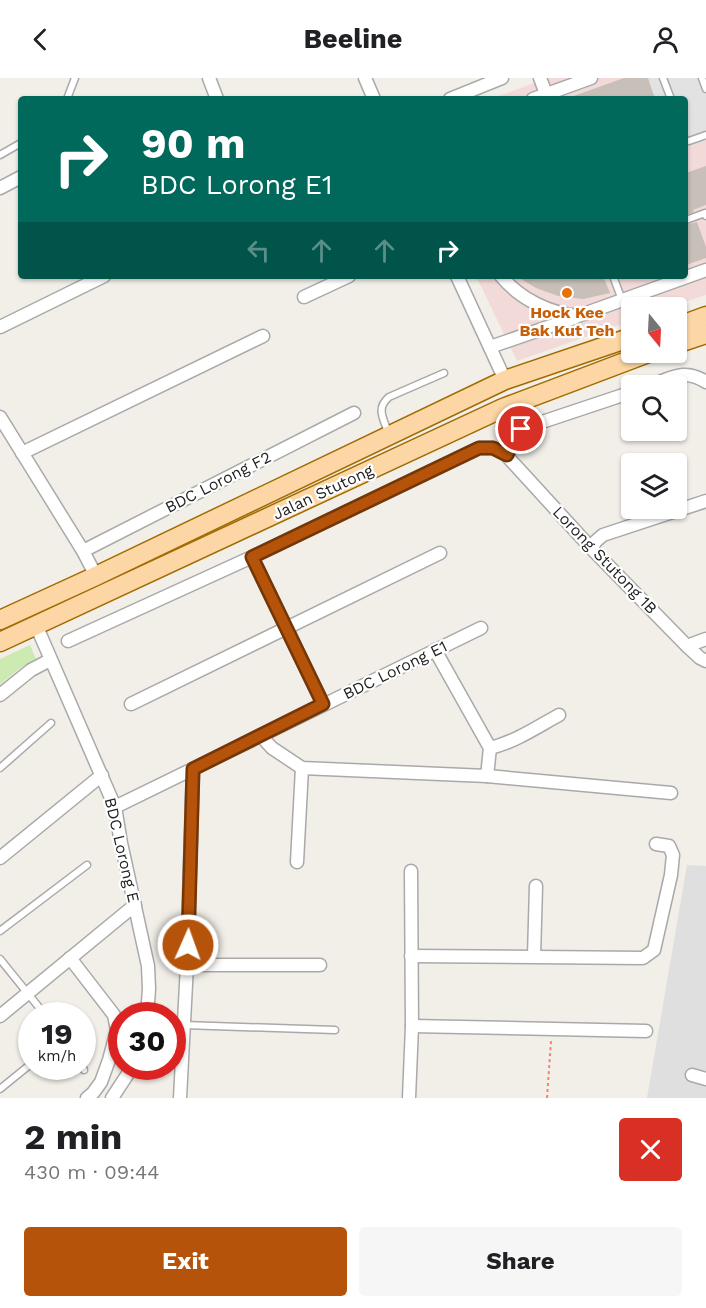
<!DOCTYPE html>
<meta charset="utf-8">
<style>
:root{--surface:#fff;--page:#f6f6f6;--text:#202124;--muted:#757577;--accent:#b45309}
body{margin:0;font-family:"Work Sans",sans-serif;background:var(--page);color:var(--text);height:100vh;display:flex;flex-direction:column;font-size:22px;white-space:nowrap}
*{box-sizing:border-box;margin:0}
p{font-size:20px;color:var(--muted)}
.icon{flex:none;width:33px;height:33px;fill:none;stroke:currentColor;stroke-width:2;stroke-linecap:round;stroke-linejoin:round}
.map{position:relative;height:1020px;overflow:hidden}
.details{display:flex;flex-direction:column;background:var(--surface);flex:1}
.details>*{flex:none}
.top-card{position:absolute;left:18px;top:18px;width:670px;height:183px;border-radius:6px;box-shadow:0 2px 4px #0004;background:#00695c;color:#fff;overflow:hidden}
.needle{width:39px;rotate:162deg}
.fabs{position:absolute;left:621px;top:219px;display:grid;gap:12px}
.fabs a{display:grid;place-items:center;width:66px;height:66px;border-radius:6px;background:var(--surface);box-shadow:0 2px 4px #0004;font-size:30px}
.speed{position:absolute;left:18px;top:924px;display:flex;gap:12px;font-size:30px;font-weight:700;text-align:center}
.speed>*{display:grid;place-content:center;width:78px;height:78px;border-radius:50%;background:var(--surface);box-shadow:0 2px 4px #0004;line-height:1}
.speed small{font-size:15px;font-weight:400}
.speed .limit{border:9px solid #d22;background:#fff;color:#111}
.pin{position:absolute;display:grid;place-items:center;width:51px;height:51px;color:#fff;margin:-26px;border:3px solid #fff;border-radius:50%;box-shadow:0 2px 6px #0007}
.me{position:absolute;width:66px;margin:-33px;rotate:2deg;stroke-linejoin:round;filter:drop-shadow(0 0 4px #0008)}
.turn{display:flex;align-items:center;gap:21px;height:126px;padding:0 24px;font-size:27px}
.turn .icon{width:78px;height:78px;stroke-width:2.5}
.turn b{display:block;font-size:42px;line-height:51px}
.lanes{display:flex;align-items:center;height:57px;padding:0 24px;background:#0003;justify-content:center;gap:30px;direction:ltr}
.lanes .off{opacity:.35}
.round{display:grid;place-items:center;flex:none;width:63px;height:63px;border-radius:6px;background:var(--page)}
.overview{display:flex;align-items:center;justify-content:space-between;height:102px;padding:0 24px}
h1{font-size:36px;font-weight:700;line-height:45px}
.cta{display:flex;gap:12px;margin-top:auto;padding:12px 24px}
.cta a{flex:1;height:69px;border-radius:6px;background:var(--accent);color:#fff;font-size:24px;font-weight:700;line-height:69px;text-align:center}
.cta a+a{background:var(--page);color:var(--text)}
header{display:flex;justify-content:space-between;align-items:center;height:78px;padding:0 24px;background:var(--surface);font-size:27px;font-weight:700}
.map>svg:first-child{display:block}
.residential{fill:#e0dfdf}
.commercial{fill:#f2dad9}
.grass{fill:#cdebb0}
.parking{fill:#e2e2e2}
.building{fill:#c7bfb8}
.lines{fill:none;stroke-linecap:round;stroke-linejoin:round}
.lane-casing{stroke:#a9a9a9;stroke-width:9}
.street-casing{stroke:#a9a9a9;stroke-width:15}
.primary-casing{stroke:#a06b00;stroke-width:21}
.path{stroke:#fa8072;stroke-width:2;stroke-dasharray:3 3;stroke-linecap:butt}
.lane{stroke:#fff;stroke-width:6}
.street{stroke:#fff;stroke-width:12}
.primary{stroke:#fcd6a4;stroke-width:18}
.route-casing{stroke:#753606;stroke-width:15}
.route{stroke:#b45309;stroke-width:10}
.food-dot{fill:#e8710a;stroke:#fff;stroke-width:2}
.labels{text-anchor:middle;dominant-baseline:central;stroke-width:4.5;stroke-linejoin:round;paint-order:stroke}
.food-label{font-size:16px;font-weight:bold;fill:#c56008;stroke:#fff}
.street-label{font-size:16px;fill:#222;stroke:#fff}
</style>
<header><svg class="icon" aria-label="back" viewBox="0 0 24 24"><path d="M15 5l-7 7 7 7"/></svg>Beeline<svg class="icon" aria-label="person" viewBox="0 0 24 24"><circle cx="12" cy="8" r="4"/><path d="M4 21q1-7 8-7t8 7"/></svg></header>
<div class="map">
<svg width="706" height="1020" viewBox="0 0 706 1020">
<rect width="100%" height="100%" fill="#f2efe9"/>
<polygon class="residential" points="687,787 706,788 706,1020 647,1020"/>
<polygon class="commercial" points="549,0 706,0 706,217 669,229 632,230 631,243 517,283 476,198 686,198 686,21 490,21"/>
<polygon class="grass" points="30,567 36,581 19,591 0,606 0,581"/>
<polygon class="parking" points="648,0 706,0 706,62 686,70 686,21 655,21"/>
<g class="building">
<polygon points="624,0 648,0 655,21 568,21 568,20"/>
<polygon points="706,88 706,127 693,132 694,134 686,137 686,95"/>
<polygon points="697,144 706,169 706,180 686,187 686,147"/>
<polygon points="516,198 603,198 610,215 583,221 558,218 536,210"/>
</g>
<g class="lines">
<g class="lane-casing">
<g id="lane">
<polyline points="663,0 671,21"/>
<polyline points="702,0 706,11"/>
<polyline points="67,21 75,0"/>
<polyline points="686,62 689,63 706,57"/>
<polyline points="0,77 21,65"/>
<polyline points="686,142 705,135 706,138"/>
<polyline points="613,198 622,222"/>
<path d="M388,354c-5,-14 -12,-24 1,-35l55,-24"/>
<polyline points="0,690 51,645"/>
<polyline points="0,853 87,787"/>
<polyline points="0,881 46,938"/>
<polyline points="184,947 335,952"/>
<polyline points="82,988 84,992"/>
<polyline points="0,1011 32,985"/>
</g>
</g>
<g class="street-casing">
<g id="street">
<polyline points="209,0 217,21"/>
<polyline points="365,0 374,21"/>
<polyline points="540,0 546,16"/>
<polyline points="450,21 502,0"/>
<polyline points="533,21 591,0"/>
<polyline points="0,110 21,99"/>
<polyline points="457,198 505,302"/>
<path d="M501,198c19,23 48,37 77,40l128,-46"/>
<polyline points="304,219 349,198"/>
<polyline points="0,249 104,198"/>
<polyline points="490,269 574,240"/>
<path d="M649,308c23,-8 35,-18 57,-4"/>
<polyline points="0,339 83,473 96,498"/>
<polyline points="22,375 263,258"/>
<polyline points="506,377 516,356 521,351 632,314"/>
<polyline points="591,470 596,463 603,457 706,423"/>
<polyline points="83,473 354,335"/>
<polyline points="252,479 323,626"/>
<polyline points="36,547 115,729 121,765 148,888 149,911 147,938"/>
<polyline points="68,563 252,479 479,370 493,370 506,377 591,470 687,568 700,580 706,583"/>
<polyline points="687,568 706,561"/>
<polyline points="435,572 490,670 487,698"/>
<polyline points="0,617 31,592 50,582"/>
<polyline points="131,626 440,475"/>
<polyline points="261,658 272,670 302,690 487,698 671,715"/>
<path d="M490,670c25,-6 47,-21 69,-33"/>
<polyline points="115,729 481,550"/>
<polyline points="0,780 102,697"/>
<polyline points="297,784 302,690"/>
<polyline points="411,878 643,880 654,872 671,797 673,777 669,768 656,766"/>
<polyline points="534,878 536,808"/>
<polyline points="70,880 114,937 117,952 109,982 101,1004 93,1015 87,1020"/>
<polyline points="187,887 320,887"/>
<polyline points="0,938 135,827"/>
<polyline points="412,948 646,953"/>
<polyline points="692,997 706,1001"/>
<polyline points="112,1020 133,988"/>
<polyline points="180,1020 187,887 193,691"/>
<polyline points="409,1020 412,948 411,793"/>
</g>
</g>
<g class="primary-casing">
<g id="primary">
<polyline points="676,249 706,238"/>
<polyline points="676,266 706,256"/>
<polyline points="0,542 96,498 505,302 632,259"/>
<polyline points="0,564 503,330 651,274"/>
</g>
</g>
<polyline class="path" points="547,1020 551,963"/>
<use href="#lane" class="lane"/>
<use href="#street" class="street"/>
<use href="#primary" class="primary"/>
</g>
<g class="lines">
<g class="route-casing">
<polyline id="route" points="188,867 193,691 323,626 252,479 479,370 493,370 507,377 516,356 521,351"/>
</g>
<use href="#route" class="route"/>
</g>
<circle class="food-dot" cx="567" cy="215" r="6"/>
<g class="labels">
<g class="food-label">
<text x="567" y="234">Hock Kee<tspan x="567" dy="18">Bak Kut Teh</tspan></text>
</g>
<g class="street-label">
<text transform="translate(218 404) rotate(-27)">BDC Lorong F2</text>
<text transform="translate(323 414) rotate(-25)">Jalan Stutong</text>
<text transform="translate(605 482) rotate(46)">Lorong Stutong 1B</text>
<text transform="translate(395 592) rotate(-26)">BDC Lorong E1</text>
<text transform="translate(122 772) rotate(77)">BDC Lorong E</text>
</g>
</g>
</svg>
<div class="fabs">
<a><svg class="needle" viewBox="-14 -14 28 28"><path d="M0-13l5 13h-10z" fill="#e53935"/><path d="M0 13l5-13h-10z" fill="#757577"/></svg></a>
<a><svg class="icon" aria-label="search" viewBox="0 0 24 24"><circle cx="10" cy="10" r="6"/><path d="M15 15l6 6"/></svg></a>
<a><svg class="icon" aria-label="layers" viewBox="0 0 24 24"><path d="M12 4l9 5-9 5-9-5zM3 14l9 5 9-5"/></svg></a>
</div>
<div class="speed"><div>19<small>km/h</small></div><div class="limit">30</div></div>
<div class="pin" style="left:521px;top:351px;background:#d93025"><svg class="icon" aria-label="arrive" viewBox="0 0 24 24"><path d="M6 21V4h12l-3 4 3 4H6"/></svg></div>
<svg class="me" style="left:188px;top:867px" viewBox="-20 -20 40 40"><circle r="17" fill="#b45309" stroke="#fff" stroke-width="3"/><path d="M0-11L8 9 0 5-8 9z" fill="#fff"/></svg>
<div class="top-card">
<div class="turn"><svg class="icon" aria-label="right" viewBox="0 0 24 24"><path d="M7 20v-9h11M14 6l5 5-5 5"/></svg><div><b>90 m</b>BDC Lorong E1</div></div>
<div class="lanes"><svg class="icon off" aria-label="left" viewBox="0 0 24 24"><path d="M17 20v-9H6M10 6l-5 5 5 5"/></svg><svg class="icon off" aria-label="ahead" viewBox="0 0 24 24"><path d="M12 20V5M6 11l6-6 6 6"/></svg><svg class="icon off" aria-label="ahead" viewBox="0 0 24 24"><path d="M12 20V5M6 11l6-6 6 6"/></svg><svg class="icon" aria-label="right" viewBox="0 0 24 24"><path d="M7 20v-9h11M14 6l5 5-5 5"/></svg></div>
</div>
</div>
<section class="details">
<div class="overview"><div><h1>2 min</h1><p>430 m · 09:44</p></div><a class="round" style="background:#d93025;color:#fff"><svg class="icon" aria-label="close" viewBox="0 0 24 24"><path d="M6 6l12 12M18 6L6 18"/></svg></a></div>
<div class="cta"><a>Exit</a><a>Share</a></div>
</section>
